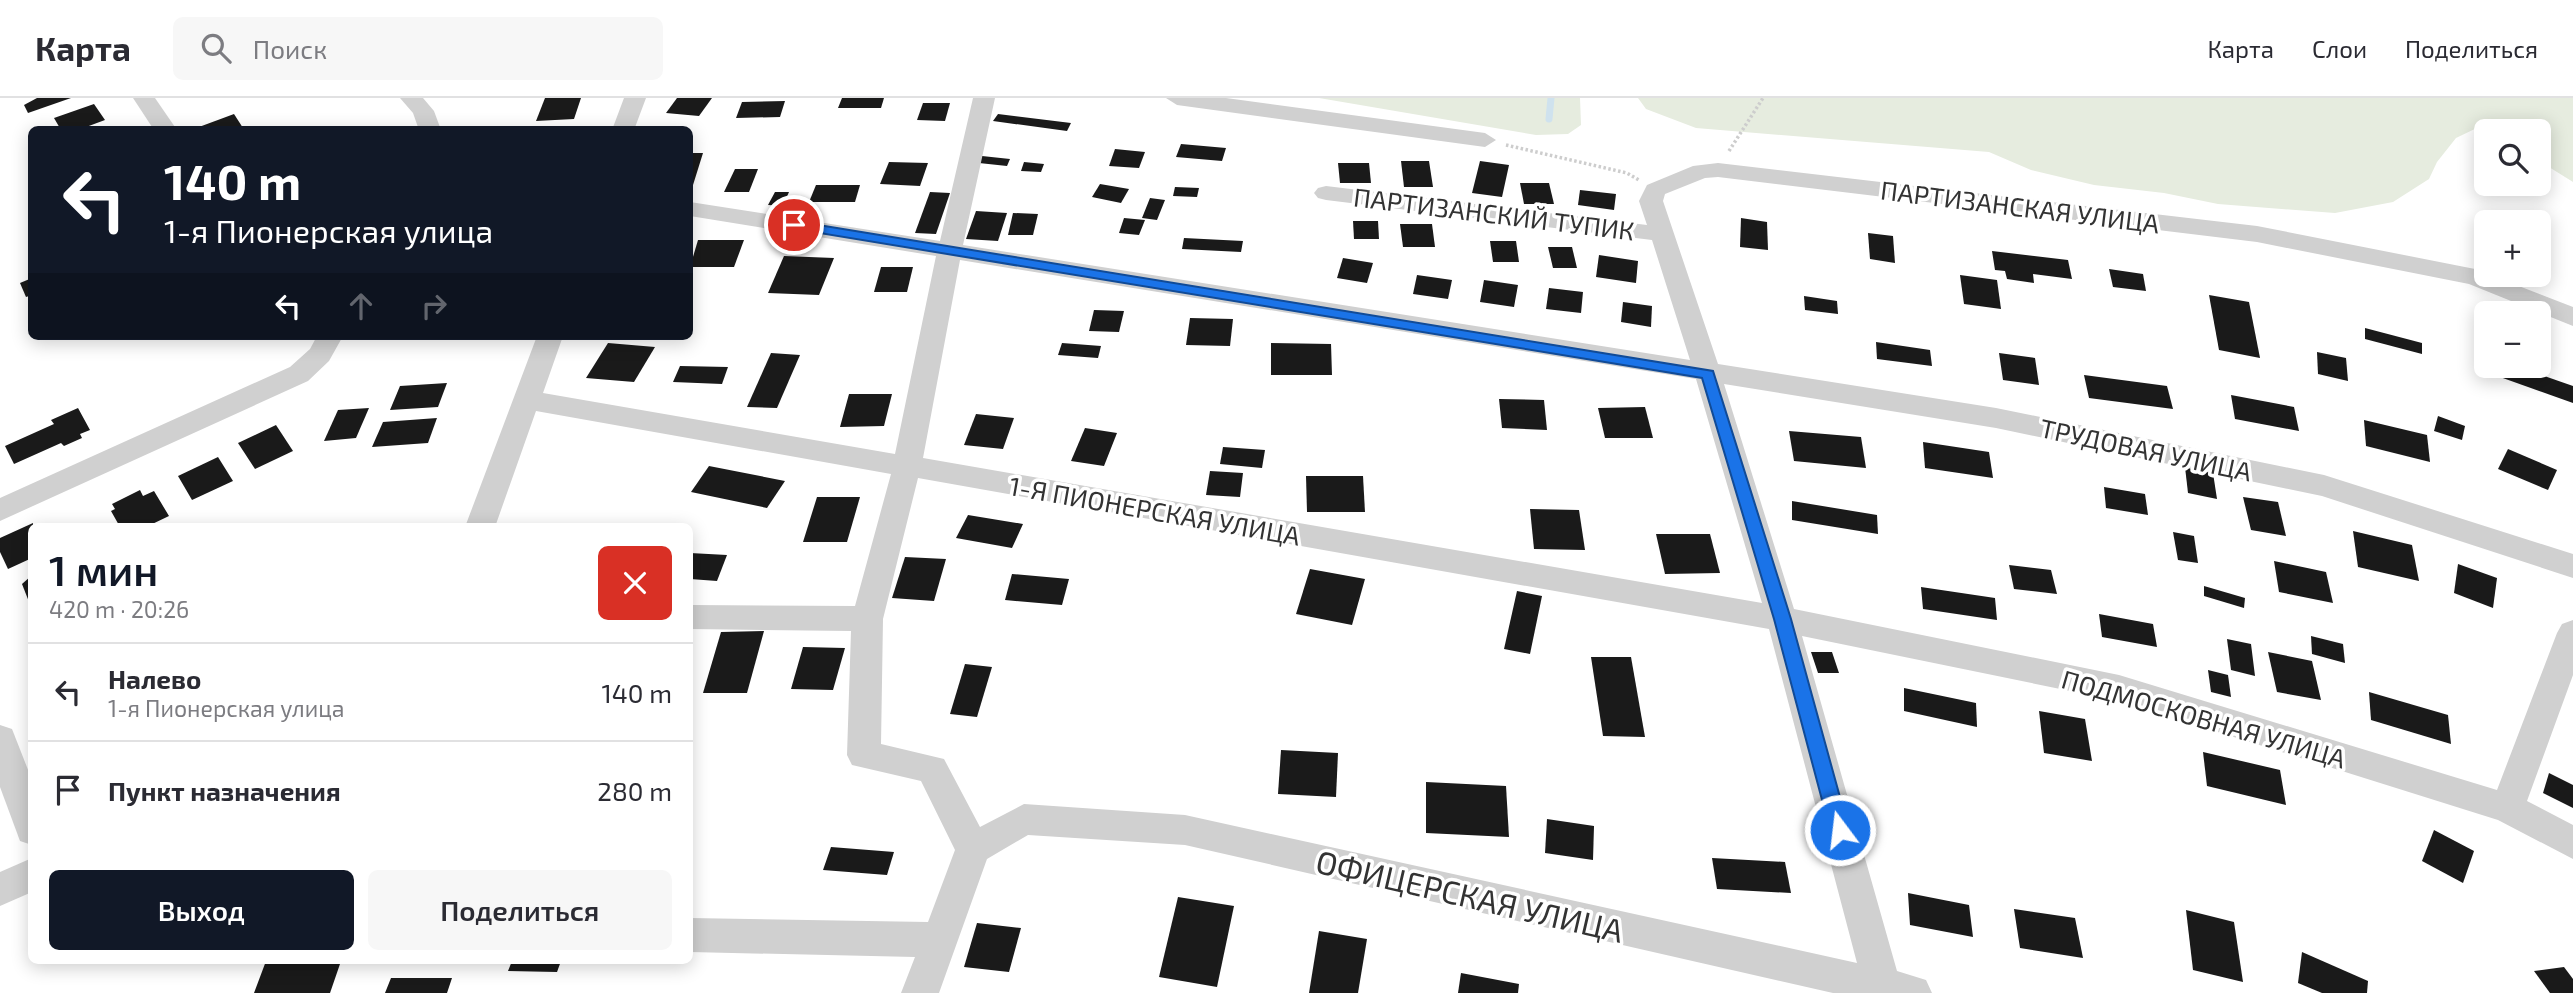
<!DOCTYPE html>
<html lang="ru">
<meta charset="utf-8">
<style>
:root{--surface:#fff;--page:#f7f7f7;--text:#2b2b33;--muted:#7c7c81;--line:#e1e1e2;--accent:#111827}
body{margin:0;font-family:"Exo 2",sans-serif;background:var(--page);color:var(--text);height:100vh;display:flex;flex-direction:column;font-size:26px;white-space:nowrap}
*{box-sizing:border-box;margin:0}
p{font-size:23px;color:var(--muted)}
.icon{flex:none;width:38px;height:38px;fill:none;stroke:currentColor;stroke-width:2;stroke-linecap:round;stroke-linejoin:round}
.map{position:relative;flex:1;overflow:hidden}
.panel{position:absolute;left:28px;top:425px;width:665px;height:441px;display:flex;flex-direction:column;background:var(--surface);border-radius:10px;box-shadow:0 4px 18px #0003}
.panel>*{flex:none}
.banner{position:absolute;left:28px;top:28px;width:665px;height:214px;border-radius:10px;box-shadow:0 4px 18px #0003;background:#111827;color:#fff;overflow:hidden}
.tools{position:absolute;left:2474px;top:21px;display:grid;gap:14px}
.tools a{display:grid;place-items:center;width:77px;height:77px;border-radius:10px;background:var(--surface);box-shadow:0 4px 18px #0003;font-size:35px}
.pin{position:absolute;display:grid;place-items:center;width:60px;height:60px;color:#fff;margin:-30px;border:4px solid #fff;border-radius:50%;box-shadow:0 2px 7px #0007}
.me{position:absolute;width:77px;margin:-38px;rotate:345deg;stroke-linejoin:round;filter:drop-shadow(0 0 5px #0008)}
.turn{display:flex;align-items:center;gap:24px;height:147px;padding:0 21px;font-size:32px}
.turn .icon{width:91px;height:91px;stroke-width:2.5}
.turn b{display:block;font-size:49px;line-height:60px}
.lanes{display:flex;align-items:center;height:66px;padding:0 21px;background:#0003;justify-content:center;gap:35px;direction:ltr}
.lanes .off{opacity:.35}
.round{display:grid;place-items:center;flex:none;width:74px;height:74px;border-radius:10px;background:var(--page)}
.headline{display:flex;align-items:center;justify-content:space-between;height:119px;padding:0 21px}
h1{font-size:42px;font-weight:600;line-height:52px;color:var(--accent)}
.button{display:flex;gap:14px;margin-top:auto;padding:14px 21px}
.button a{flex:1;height:80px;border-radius:10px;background:var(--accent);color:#fff;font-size:28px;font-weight:600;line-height:80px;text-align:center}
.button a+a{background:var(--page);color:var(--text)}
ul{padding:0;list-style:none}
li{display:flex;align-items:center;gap:21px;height:98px;padding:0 21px;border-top:2px solid var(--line)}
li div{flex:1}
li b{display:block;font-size:26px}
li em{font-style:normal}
header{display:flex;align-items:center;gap:42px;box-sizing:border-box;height:98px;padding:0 35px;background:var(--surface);border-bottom:2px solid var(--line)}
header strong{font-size:33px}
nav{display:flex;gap:38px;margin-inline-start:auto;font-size:24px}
.search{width:490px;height:63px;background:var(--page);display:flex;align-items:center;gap:18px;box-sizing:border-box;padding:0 24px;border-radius:10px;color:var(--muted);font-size:26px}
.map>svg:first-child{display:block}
.green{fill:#e6ecdf}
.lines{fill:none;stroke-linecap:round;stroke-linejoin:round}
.stream{stroke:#cfe2ee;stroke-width:7}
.building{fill:#1a1a1a}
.path{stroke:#cdcdcd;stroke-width:3.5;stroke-dasharray:2.5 2.5;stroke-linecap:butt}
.minor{fill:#d0d0d0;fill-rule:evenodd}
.route{fill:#1a73e8;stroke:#114b97;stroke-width:2}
.labels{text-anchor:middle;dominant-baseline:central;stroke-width:7;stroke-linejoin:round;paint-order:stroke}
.street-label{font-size:26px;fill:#333;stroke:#fff}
.near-street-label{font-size:32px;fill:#333;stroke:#fff}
</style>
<header>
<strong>Карта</strong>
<div class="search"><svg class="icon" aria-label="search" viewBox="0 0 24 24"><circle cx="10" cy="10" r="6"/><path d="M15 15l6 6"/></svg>Поиск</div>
<nav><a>Карта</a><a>Слои</a><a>Поделиться</a></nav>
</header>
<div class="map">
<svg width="2573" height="895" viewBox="0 0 2573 895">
<rect width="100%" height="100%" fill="#fff"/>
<g class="green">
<polygon points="1319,0 1580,0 1581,27 1568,36 1536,37"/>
<polygon points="1638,0 2573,0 2573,84 2541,64 2539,33 2481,28 2456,40 2437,64 2429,81 2393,104 2335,115 2218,106 2164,95 2094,87 2031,72 1989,54 1696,30 1646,11"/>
</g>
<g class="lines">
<polyline class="stream" points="1549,21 1551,0"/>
</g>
<g class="building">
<polygon points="37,0 71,0 28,15 24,7"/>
<polygon points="545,0 581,0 574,21 536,23"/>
<polygon points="677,0 712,0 699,18 666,15"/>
<polygon points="842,0 884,0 881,10 838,10"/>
<polygon points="785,3 780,19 736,20 742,4"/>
<polygon points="923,5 950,5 945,23 917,22"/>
<polygon points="94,6 105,22 78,32 61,32 54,20"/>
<polygon points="234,16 243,30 201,32 199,29"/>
<polygon points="998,16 1071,25 1067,33 993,23"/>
<polygon points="1181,46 1226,50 1222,63 1176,59"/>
<polygon points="1115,51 1145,54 1139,70 1109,68"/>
<polygon points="690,55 703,55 693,87 690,87"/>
<polygon points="982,58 1010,61 1007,68 979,65"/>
<polygon points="1401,63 1429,63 1433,89 1404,89"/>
<polygon points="1480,63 1509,67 1502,99 1472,95"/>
<polygon points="889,64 928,65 920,88 880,86"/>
<polygon points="1024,64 1044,66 1041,74 1021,73"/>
<polygon points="1338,65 1369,65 1371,85 1340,85"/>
<polygon points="735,71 758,71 749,94 724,94"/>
<polygon points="1520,85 1549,85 1554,106 1524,106"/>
<polygon points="1100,86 1129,91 1121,105 1092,99"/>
<polygon points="816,87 860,87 855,104 809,104"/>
<polygon points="1175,89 1199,90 1197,99 1173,98"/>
<polygon points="1580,92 1616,96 1614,112 1578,107"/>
<polygon points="775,94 789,94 783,108 768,107"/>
<polygon points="930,94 950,95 936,136 915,135"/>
<polygon points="1150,100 1165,102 1157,122 1142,120"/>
<polygon points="976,113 1007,115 998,143 966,141"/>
<polygon points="1013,115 1038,116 1033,137 1008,137"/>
<polygon points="1124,120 1145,122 1139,137 1119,135"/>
<polygon points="1741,120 1767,124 1768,152 1740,149"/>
<polygon points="1353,123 1378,123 1379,141 1354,141"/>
<polygon points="1400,126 1432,126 1435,149 1403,149"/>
<polygon points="1868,135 1893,138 1895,165 1870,161"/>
<polygon points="1184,140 1243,143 1241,154 1182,151"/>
<polygon points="698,142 744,142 734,169 690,169"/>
<polygon points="1490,143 1516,143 1519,164 1493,164"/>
<polygon points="1548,149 1572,149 1577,170 1553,170"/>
<polygon points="1992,153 2068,162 2072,181 2033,176 2034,185 2007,181 2005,173 1995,172"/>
<polygon points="1599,157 1638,163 1636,185 1596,179"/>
<polygon points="784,158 834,160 819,197 768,195"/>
<polygon points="1343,160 1373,165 1367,185 1337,180"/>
<polygon points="881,169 913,169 907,194 874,194"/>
<polygon points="2109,171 2143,176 2146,193 2113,189"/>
<polygon points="1417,177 1452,182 1448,201 1413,196"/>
<polygon points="1960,177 1997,182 2001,211 1964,206"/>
<polygon points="32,180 32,197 26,199 20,185"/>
<polygon points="1484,182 1518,187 1514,209 1480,204"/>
<polygon points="1549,190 1583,194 1581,215 1546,211"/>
<polygon points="2209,197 2249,204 2260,260 2219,252"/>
<polygon points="1804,198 1837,203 1838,216 1805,212"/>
<polygon points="1623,204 1652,208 1651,229 1621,224"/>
<polygon points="1094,212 1124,213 1119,234 1089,233"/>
<polygon points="1190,220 1233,221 1230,248 1186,247"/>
<polygon points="2365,230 2422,245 2422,256 2365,241"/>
<polygon points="1876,244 1930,252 1932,268 1877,261"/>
<polygon points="608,245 655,249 634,284 586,280"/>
<polygon points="1062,245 1101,248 1098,260 1058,257"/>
<polygon points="1271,245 1331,246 1332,277 1271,277"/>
<polygon points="2317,254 2346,260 2348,283 2318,276"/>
<polygon points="771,255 800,257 777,310 747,309"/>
<polygon points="1999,255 2035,260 2039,287 2003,282"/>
<polygon points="680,268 728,269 722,286 673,284"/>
<polygon points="2503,268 2515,268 2573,288 2573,305 2500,279"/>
<polygon points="2084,277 2167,288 2173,311 2089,300"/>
<polygon points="447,285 438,309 390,312 400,288"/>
<polygon points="849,296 892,296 884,328 840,329"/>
<polygon points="2231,297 2294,309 2299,333 2235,321"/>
<polygon points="1499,301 1544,302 1547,332 1502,330"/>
<polygon points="1645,309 1653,340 1605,340 1598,310"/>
<polygon points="78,310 90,332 80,336 82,340 64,348 61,345 14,366 5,348 54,326 51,322"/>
<polygon points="369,310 356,340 324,343 338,312"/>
<polygon points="976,316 1014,320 1003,351 964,347"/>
<polygon points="2438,318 2465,328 2462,342 2434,333"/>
<polygon points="437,320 428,345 372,349 383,324"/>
<polygon points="2364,322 2427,337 2430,364 2366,348"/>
<polygon points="276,327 293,353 255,371 238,345"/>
<polygon points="1085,330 1117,335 1104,368 1071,363"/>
<polygon points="1789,333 1861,339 1866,370 1794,363"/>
<polygon points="1923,344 1989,354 1993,380 1925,370"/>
<polygon points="1223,349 1265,352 1262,370 1220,366"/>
<polygon points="2508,351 2557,372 2548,392 2498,371"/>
<polygon points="218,359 233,383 192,402 178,378"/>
<polygon points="709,368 785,383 767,410 691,394"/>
<polygon points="2185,369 2213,375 2217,401 2188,395"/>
<polygon points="1210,373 1243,375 1240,399 1206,397"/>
<polygon points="1306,378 1363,378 1365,414 1307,414"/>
<polygon points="2104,389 2145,396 2148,417 2106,410"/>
<polygon points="140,392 143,398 154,393 169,418 146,429 120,429 111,413 115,411 112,406"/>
<polygon points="817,399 860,399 847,444 803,444"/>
<polygon points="2243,399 2278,404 2286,438 2251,432"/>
<polygon points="1792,403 1877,417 1878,436 1792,422"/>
<polygon points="1530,411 1579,412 1585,452 1534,451"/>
<polygon points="968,417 1023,426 1012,450 956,440"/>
<polygon points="33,425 32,460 8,471 0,454 0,440"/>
<polygon points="2353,433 2412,447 2419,483 2358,469"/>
<polygon points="2173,434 2194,438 2198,465 2178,462"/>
<polygon points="1656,436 1710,436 1720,475 1665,476"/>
<polygon points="690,455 727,457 717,483 690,481"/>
<polygon points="905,459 946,461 934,503 892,500"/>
<polygon points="2274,463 2326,474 2333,505 2279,494"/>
<polygon points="2458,466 2497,480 2493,510 2454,495"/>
<polygon points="2009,467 2051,472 2057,496 2014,491"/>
<polygon points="1310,471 1365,481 1352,527 1296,516"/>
<polygon points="1012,476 1069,481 1062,507 1005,502"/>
<polygon points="31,478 31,509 22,486"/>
<polygon points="2204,488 2245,500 2244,510 2204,498"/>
<polygon points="1921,489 1995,500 1997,522 1923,511"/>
<polygon points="1517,493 1542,498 1530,556 1504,551"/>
<polygon points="2099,516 2153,526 2157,549 2102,539"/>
<polygon points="764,533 747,595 703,595 721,534"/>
<polygon points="2311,538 2343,546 2345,565 2312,556"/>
<polygon points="2227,541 2251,546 2255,578 2231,572"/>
<polygon points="803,549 845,550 833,592 791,591"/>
<polygon points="1811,554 1832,554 1839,575 1818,575"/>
<polygon points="2268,554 2312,563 2321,602 2277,594"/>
<polygon points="1591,559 1631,559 1645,639 1603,638"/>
<polygon points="965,566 992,569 977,619 950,616"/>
<polygon points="2208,572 2228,577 2231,599 2211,594"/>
<polygon points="1904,590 1976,605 1977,629 1904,613"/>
<polygon points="2369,594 2448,617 2451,646 2371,622"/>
<polygon points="2039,613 2085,621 2092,663 2044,655"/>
<polygon points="1281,652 1338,655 1336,699 1278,696"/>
<polygon points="2203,654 2280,672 2286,707 2207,688"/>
<polygon points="2549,675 2573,687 2573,710 2543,695"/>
<polygon points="1426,684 1506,688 1509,739 1426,735"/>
<polygon points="1547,721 1594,728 1593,762 1545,755"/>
<polygon points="2434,732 2474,753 2463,785 2422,763"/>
<polygon points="831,749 894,754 887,777 823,772"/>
<polygon points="1712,760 1785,764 1791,795 1717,791"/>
<polygon points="1908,795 1969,807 1973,839 1910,827"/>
<polygon points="1178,799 1234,808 1217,889 1159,879"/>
<polygon points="2014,811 2075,820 2083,860 2020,850"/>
<polygon points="2186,812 2234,824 2243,884 2193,872"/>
<polygon points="977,825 1021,830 1009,874 964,869"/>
<polygon points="1319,833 1367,841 1358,895 1309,895"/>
<polygon points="2302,854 2368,883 2367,895 2322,895 2298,885"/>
<polygon points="266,863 341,863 330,895 254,895"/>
<polygon points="512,863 561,863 557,874 508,873"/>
<polygon points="2564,869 2573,881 2573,895 2550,895 2534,873"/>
<polygon points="1461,875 1519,886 1518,895 1458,895"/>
<polygon points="391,880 452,880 447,895 385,895"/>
</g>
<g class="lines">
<g class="path">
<polyline points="1506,47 1627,75 1639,82"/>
<polyline points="1729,53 1763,0"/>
</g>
<g class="minor">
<polygon points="133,0 155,0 177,32 154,32"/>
<polygon points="400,0 423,0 434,13 441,32 419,32 413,15"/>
<polygon points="624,0 646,0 634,32 612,32"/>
<path d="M973,0h22l-32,147 727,115 -38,-120 -326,-40 -8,-2 -4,-5 4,-5 8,-2 321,39 -8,-24 8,-16 46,-19 25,-3 539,63 218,43 98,38v19l-104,-42 -212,-42 -539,-65 -13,1 -40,16 -2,7 55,163 278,44 328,67 249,79v24l-251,-82 -326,-68 -272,-44 70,225 325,66 378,115 60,-157 5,-9 11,-4v55l-46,126 46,24v34l-75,-39 -379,-119 -317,-65 95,335 29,9 6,13h-99l-648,-148 -157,-10 -41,24 -48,134h-38l14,-36 -225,-5v-34l238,4 27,-72 -34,-69 -69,-16 -5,-10 4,-124 -161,-2v-24l165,1 36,-132 -355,-63 -41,116h-30l72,-191h26l-20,57 352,61 41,-198 -246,-40v-14l250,39zM960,162l736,119 66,224 -839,-145zM918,380l851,151 88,334 -672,-148 -161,-11 -44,23 -36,-68 -63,-15 2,-125z"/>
<polygon points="1166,0 1226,0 1485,35 1496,42 1485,49 1177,7"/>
<polygon points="317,238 343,238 329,263 308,283 0,423 0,400 290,269 310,251"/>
<polygon points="0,627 12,631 32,682 32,747 20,743 0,689"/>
<polygon points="32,760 32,794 0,808 0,774"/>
</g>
</g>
<polygon class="route" points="794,123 1713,273 1791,521 1849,732 1846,738 1833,738 1830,732 1774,521 1702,280 789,130 789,124"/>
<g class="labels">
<g class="street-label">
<text transform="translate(2020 108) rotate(7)">ПАРТИЗАНСКАЯ УЛИЦА</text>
<text transform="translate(1494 115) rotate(7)">ПАРТИЗАНСКИЙ ТУПИК</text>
<text transform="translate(2146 351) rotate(12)">ТРУДОВАЯ УЛИЦА</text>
<text transform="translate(1155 412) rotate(10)">1-Я ПИОНЕРСКАЯ УЛИЦА</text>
<text transform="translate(2204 620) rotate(16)">ПОДМОСКОВНАЯ УЛИЦА</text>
</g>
<g class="near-street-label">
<text transform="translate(1470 797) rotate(13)">ОФИЦЕРСКАЯ УЛИЦА</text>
</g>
</g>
</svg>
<div class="tools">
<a><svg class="icon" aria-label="search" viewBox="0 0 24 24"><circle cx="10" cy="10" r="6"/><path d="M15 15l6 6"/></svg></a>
<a>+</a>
<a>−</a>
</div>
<div class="pin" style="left:794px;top:127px;background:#d93025"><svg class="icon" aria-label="arrive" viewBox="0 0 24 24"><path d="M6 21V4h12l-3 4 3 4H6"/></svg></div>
<svg class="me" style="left:1840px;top:732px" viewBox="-20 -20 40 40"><circle r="17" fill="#1a73e8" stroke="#fff" stroke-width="3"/><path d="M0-11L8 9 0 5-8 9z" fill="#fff"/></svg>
<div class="banner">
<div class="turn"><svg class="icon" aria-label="left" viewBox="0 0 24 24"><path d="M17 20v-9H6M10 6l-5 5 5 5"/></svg><div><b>140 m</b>1-я Пионерская улица</div></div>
<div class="lanes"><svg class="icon" aria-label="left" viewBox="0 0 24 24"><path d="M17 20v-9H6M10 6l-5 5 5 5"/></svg><svg class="icon off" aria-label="ahead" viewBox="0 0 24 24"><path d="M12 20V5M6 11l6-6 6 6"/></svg><svg class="icon off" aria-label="right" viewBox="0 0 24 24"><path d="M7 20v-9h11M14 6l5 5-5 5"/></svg></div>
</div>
<section class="panel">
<div class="headline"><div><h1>1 мин</h1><p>420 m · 20:26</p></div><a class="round" style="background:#d93025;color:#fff"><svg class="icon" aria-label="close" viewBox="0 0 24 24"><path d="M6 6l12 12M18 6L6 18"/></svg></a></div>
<ul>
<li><svg class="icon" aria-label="left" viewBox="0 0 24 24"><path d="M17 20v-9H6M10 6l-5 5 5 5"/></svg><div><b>Налево</b><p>1-я Пионерская улица</p></div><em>140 m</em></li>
<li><svg class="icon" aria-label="arrive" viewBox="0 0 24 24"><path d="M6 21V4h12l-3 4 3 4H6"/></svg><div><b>Пункт назначения</b></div><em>280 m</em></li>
</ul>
<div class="button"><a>Выход</a><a>Поделиться</a></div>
</section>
</div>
